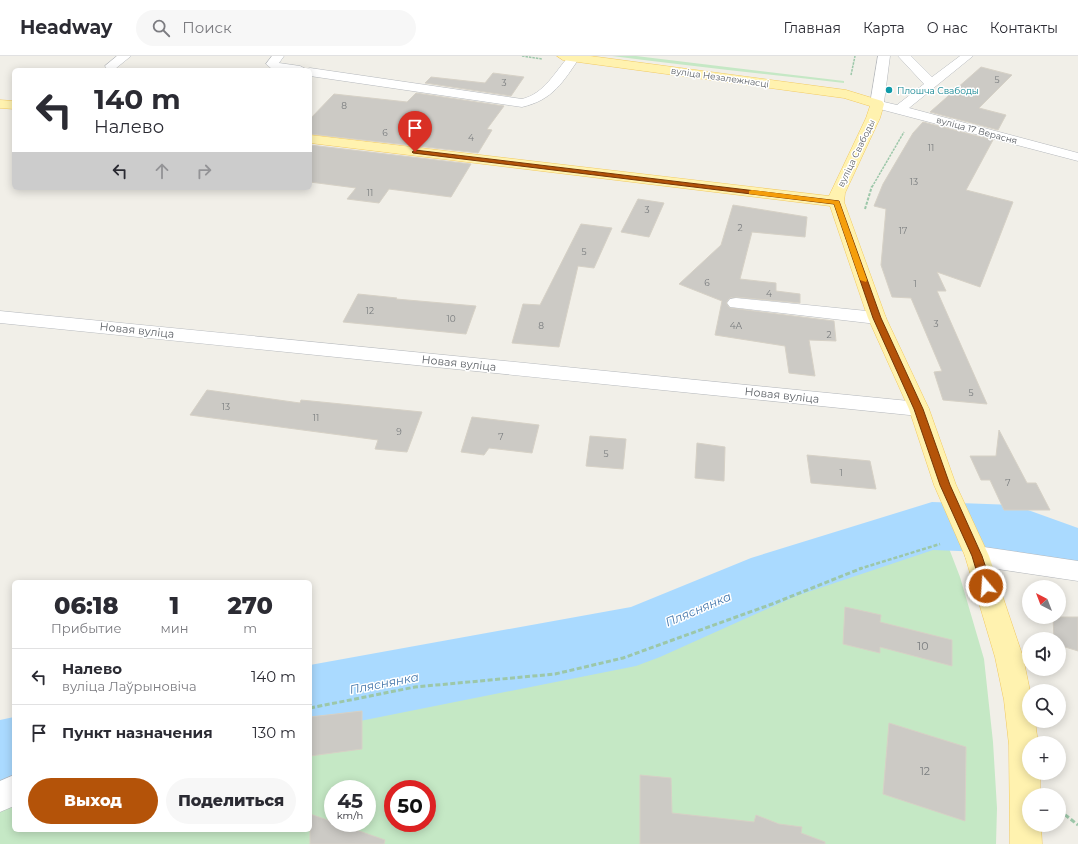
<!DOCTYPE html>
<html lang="ru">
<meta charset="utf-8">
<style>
:root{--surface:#fff;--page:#f7f7f7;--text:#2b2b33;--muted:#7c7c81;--line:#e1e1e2;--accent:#b45309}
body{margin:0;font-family:Montserrat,sans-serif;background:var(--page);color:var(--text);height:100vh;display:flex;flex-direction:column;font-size:15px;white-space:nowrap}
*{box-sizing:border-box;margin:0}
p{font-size:13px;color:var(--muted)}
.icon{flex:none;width:22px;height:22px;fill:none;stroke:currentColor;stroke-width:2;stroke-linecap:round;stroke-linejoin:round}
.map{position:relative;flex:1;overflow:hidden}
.sheet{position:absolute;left:12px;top:524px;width:300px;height:252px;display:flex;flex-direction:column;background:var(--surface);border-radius:6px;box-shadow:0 2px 10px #0003}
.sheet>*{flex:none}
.guide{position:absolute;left:12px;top:12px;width:300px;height:122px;border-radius:6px;box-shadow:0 2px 10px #0003;background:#fff;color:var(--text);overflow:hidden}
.needle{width:26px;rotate:318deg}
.fabs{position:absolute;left:1022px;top:524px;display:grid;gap:8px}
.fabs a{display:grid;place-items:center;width:44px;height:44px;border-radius:50%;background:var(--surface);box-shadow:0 2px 10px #0003;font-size:20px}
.speed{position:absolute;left:324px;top:724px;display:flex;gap:8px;font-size:20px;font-weight:700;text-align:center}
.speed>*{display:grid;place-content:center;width:52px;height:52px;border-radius:50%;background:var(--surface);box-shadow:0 2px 10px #0003;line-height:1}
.speed small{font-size:10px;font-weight:400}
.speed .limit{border:6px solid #d22;background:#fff;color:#111}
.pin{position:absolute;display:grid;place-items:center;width:34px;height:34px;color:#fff;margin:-41px -17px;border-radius:50% 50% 50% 0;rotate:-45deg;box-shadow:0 0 4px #0007}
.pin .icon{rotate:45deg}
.me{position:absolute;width:44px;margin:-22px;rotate:342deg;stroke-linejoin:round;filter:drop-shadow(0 0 3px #0008)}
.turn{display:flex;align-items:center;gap:14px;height:84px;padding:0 16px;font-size:18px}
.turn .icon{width:52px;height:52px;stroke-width:2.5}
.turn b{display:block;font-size:28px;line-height:34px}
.lanes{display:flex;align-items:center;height:38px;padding:0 16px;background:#0003;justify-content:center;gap:20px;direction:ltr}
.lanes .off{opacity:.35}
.eta{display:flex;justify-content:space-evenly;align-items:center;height:68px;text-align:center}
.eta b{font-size:24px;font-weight:800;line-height:28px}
.button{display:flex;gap:8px;margin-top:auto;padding:8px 16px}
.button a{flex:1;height:46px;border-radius:24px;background:var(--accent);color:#fff;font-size:16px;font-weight:800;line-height:46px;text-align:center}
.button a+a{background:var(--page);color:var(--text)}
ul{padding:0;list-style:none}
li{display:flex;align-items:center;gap:12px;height:56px;padding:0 16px;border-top:1px solid var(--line)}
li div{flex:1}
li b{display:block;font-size:15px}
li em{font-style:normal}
header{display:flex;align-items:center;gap:24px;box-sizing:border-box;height:56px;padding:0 20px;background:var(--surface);border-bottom:1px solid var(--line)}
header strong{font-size:19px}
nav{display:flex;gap:22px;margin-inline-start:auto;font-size:14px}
.search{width:280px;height:36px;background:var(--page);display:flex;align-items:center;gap:10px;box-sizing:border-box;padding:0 14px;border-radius:22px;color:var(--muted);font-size:15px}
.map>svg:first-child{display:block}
.green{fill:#c5e8c5;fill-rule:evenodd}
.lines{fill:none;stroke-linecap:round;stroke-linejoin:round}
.river{fill:#aadaff;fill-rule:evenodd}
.building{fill:#cccac5;stroke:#d6d1c6}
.minor-casing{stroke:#b5b8bc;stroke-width:1}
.major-casing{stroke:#f2c960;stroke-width:1}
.path-far3{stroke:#9cc7a9;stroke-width:1.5;stroke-dasharray:2.5 1;stroke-linecap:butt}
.path-far2{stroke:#9cc7a9;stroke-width:2;stroke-dasharray:3 1.5;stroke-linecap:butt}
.path-far1{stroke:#9cc7a9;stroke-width:2.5;stroke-dasharray:4 2;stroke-linecap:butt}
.path{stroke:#9cc7a9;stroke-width:3;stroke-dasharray:5 2.5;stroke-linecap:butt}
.minor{fill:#fff;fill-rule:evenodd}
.major{fill:#fff2af;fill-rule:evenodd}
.route{fill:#b45309;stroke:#753606}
.slow{fill:#f59e0b}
.culture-dot{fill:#0f9aa8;stroke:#fff;stroke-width:1.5}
.labels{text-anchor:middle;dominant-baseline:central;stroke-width:3;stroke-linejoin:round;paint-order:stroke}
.far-street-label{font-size:9px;fill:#5f6368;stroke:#fff}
.number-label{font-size:9px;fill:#7a7d7f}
.far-culture-label{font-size:9px;fill:#0d838f;stroke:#fff;text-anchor:start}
.street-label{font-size:11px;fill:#5f6368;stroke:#fff}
.near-number-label{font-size:11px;fill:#7a7d7f}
.water-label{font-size:12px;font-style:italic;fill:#4174aa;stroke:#fff}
</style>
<header>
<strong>Headway</strong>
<div class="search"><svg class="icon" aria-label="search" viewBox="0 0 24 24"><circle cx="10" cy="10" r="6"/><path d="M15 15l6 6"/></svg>Поиск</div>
<nav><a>Главная</a><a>Карта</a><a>О нас</a><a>Контакты</a></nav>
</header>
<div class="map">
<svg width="1078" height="788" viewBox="0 0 1078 788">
<rect width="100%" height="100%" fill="#f1efe8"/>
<g class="green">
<path d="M612,0h24l208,25v2c-78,-9 -155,-17 -232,-27z"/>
<path d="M940,469l20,52 24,82 9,83 4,66 -1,36h-996v-47l14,-7v40h296v-132l326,-62 138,-59 158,-51zM333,733h34v34h-34zM393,733h34v34h-34z"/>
<polygon points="993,472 1014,473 1078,498 1078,511 1022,498 1003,488"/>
</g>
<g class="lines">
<g class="river">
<polygon points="932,446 1014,449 1078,472 1078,523 1009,497 933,494 796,540 660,601 636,610 310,675 310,609 631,551 751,502"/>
<polygon points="14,661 14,735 0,738 0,664"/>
</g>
</g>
<g class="building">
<polygon points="981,11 1012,19 979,52 1006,59 998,74 930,56"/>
<polygon points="493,17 524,21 511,40 425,27 431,21 485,27"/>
<polygon points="416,37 504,50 487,73 492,74 478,97 310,78 310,63 334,38 407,46"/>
<polygon points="923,66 993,84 966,134 1013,146 980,231 937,216 946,235 937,235 987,348 943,344 934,316 942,315 911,242 892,241 881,209 886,153 874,150 883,128 913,77"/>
<polygon points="310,89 471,108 451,141 389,133 379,147 347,143 356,132 310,126"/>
<polygon points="638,143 664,147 649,181 621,176"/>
<polygon points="733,149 807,161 805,181 752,176 740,223 776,227 776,235 800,238 800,247 736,241 730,242 726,247 730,252 834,265 836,285 809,284 815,320 789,317 785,290 715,279 722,245 679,228 721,189"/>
<polygon points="581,168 612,172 594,212 578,210 559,291 512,287 523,248 540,249"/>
<polygon points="358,238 397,242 396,243 476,250 466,278 343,266"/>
<polygon points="207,334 300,347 301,344 422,356 407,396 375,393 378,384 190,359"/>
<polygon points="472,361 539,369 532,397 489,392 484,399 461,396"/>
<polygon points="999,374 1027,427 1036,427 1050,454 1004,454 990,424 981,424 970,400 996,400"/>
<polygon points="590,380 626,383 623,413 586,410"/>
<polygon points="697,387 725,391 724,425 695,422"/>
<polygon points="807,399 870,405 876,433 811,427"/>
<polygon points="845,551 881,559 880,566 952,584 952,610 880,591 880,597 843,588"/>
<polygon points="1053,561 1078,561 1078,595 1059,589 1059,583 1054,583"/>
<polygon points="362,655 362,693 310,700 310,661"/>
<polygon points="889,667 966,691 965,765 883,738"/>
<polygon points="640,719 671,722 672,757 754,766 756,759 779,768 802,771 801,777 825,786 825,788 640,788"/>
<polygon points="310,758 385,784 384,788 310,788"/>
</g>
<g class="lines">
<g class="minor-casing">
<g id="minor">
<polygon points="117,0 131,0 115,13 107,13 105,10"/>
<path d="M272,0h12l-5,7 21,3 6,3 4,-1 212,31c22,-5 33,-27 47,-43l11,1c-17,25 -27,43 -58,50l-212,-31v-6h-32l-6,-1 -6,-5z"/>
<polygon points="878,0 890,0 884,46 897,49 924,28 898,0 911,0 932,21 960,0 973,0 909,52 1078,97 1078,105 872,51 870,48"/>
<polygon points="736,242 877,256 884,258 886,262 884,266 877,268 730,251 727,247 730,243"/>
<polygon points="0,255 919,346 926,348 929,353 926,358 919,360 0,267"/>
<polygon points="977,490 1078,505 1078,525 977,510 968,507 965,500 968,493"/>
<polygon points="14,719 14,750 0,756 0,725"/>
</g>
</g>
<g class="major-casing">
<g id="major">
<polygon points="557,0 590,0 846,34 882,45 884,48 880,62 845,137 844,146 886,262 929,353 956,429 989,500 1023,601 1030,635 1029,665 1035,665 1038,687 1029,687 1029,717 1040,717 1040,739 1029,739 1029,769 1041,769 1042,788 1010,788 1009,689 1004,644 995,601 965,500 934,429 909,353 868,262 830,150 310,87 310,79 829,140 866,62 870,50 844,42 563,4"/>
<polygon points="0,44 14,45 14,53 0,52"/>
</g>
</g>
<g class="path-far3">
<polyline points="522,0 542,3"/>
<polyline points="851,19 855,0"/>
<polyline points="872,131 904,76"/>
</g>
<polyline class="path-far2" points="865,153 872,130"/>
<polyline class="path-far1" points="859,513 940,488"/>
<g class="path">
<polyline points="310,652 415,631 555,618 623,602 772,548 862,512"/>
<polyline points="1059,754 1078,769"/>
</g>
<use href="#minor" class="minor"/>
<use href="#major" class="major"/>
</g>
<polygon class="route" points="415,94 839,145 881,262 923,353 950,429 982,500 992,530 990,534 983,534 981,530 972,500 940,429 914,353 873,262 834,148 413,97 412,96"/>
<polygon class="slow" points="752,134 839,145 867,224 866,226 860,224 834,148 749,138 749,135"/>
<circle class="culture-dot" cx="889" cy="34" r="4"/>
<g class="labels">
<g class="far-street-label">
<text transform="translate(720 21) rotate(8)">вуліца Незалежнасці</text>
<text transform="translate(977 74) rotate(15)">вуліца 17 Верасня</text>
<text transform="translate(856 97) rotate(-64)">вуліца Свабоды</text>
</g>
<g class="number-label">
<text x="997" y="23">5</text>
<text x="504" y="26">3</text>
<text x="344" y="49">8</text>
<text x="385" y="76">6</text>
<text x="471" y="81">4</text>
<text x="931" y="91">11</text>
<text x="914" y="125">13</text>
<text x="370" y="136">11</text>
<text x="647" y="153">3</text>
<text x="740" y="171">2</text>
<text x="903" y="174">17</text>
<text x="584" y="195">5</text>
<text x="707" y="226">6</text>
<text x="915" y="227">1</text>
<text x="769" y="237">4</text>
<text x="370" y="254">12</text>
<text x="451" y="262">10</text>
<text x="936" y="267">3</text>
<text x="541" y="269">8</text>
<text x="736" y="269">4А</text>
<text x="829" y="278">2</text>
<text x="971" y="336">5</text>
<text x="226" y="350">13</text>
<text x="316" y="361">11</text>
<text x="399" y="375">9</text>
<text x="501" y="380">7</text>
<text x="606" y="397">5</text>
<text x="841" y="416">1</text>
<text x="1008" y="426">7</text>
</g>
<g class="far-culture-label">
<text x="897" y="34">Плошча Свабоды</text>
</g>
<g class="street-label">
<text transform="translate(137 274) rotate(6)">Новая вуліца</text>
<text transform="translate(459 307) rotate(6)">Новая вуліца</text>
<text transform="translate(782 339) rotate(6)">Новая вуліца</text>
</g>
<g class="near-number-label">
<text x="923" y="590">10</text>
<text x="925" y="715">12</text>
</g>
<g class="water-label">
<text transform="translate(698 553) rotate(-23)">Пляснянка</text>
<text transform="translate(384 627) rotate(-11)">Пляснянка</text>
</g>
</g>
</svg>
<div class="fabs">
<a><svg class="needle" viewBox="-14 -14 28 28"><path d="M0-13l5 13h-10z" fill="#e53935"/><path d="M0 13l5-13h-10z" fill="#7c7c81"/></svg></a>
<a><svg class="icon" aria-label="sound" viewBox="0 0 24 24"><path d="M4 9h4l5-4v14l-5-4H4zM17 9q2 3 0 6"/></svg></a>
<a><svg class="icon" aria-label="search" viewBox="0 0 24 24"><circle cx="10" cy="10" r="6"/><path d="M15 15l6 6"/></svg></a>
<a>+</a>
<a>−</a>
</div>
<div class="speed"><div>45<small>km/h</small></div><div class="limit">50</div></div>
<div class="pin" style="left:415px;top:96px;background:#d93025"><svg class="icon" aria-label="arrive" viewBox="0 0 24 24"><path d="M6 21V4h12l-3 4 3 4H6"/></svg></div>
<svg class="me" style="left:986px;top:530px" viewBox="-20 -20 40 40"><circle r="17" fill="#b45309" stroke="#fff" stroke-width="3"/><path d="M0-11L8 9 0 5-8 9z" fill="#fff"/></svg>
<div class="guide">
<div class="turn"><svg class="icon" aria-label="left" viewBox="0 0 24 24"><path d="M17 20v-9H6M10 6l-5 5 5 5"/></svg><div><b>140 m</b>Налево</div></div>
<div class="lanes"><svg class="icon" aria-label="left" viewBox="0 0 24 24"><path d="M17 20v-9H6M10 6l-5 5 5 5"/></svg><svg class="icon off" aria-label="ahead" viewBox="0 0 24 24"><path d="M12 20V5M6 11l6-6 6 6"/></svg><svg class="icon off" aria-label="right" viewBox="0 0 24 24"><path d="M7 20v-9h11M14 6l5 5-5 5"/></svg></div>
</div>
<section class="sheet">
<div class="eta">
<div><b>06:18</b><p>Прибытие</p></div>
<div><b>1</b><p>мин</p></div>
<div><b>270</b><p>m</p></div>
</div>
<ul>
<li><svg class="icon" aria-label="left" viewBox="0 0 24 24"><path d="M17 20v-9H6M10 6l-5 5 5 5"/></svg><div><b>Налево</b><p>вуліца Лаўрыновіча</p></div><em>140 m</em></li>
<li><svg class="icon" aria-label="arrive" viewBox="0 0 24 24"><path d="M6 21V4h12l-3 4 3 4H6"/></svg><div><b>Пункт назначения</b></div><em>130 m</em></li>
</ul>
<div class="button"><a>Выход</a><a>Поделиться</a></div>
</section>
</div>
